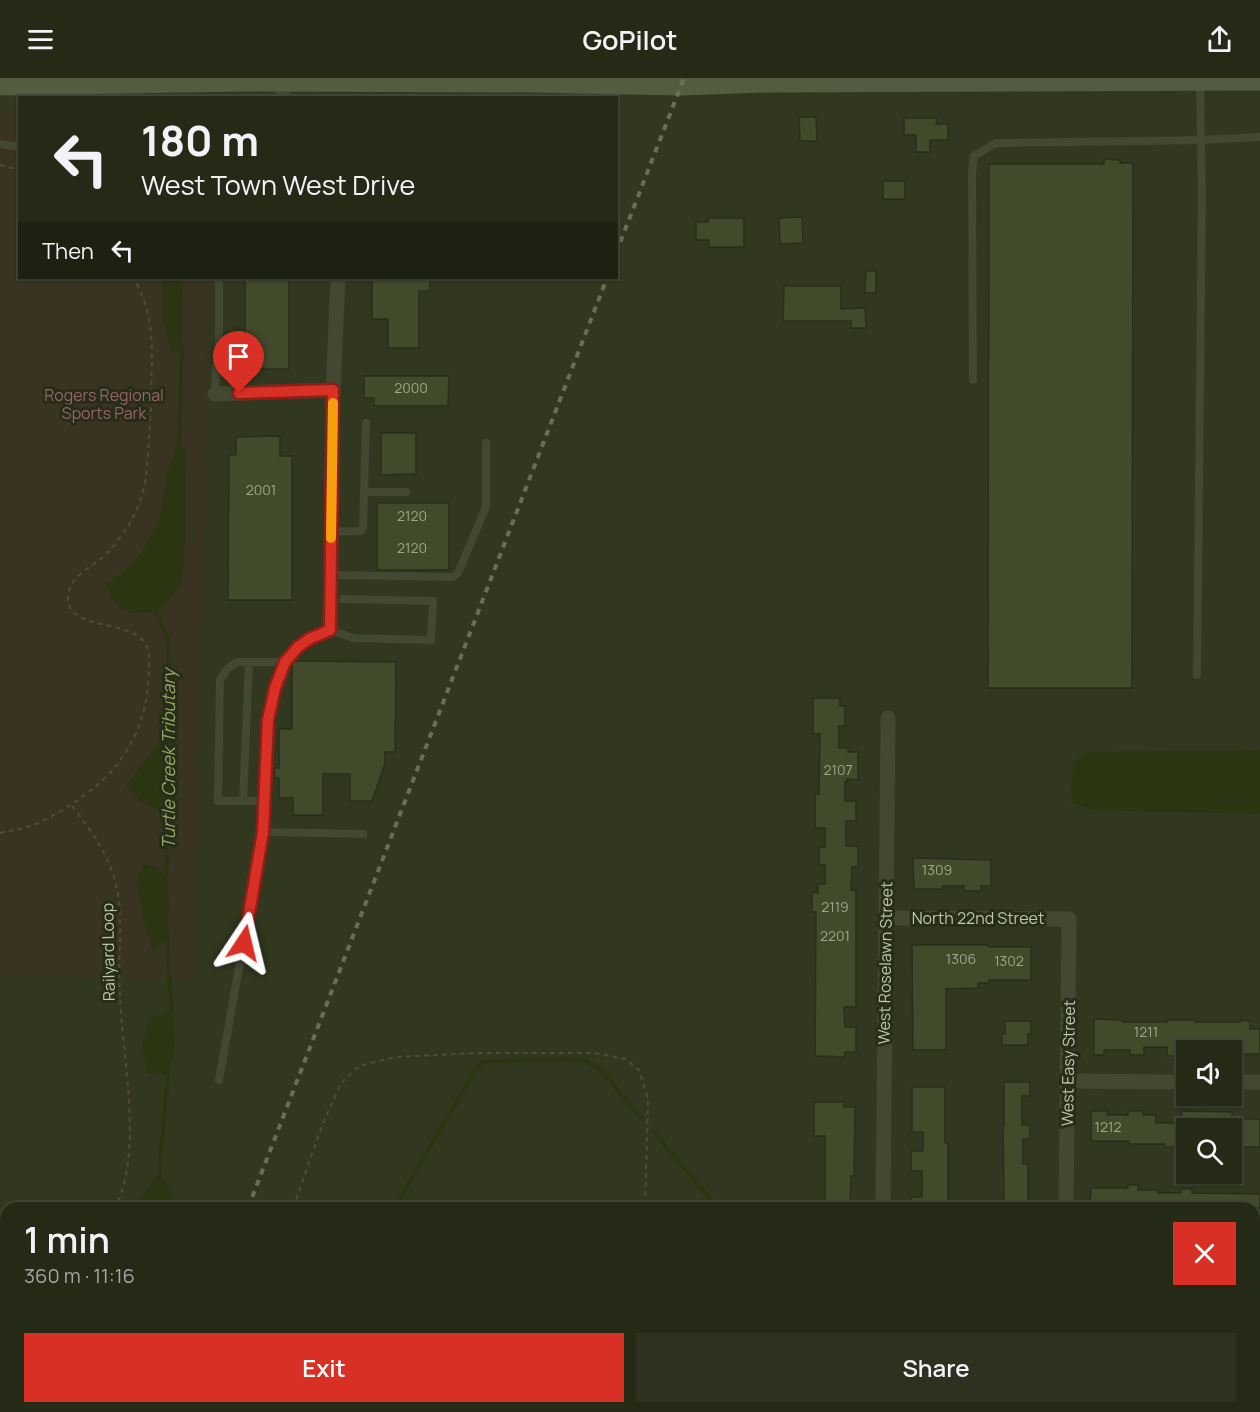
<!DOCTYPE html>
<meta charset="utf-8">
<style>
:root{--surface:#252a17;--page:#2d3220;--text:#f1f3f6;--muted:#a3a7a1;--line:#424636;--accent:#d93025}
body{margin:0;font-family:Manrope,sans-serif;background:var(--page);color:var(--text);height:100vh;display:flex;flex-direction:column;font-size:22px;white-space:nowrap}
*{box-sizing:border-box;margin:0}
p{font-size:20px;color:var(--muted)}
.icon{flex:none;width:33px;height:33px;fill:none;stroke:currentColor;stroke-width:2;stroke-linecap:round;stroke-linejoin:round}
.map{position:relative;flex:1;overflow:hidden}
.sheet{position:absolute;left:0px;top:1124px;width:1260px;height:212px;display:flex;flex-direction:column;background:var(--surface);border-radius:18px 18px 0 0;box-shadow:0 2px 4px #0004,0 0 0 2px var(--line)}
.sheet>*{flex:none}
.hud{position:absolute;left:18px;top:18px;width:600px;height:183px;border-radius:0px;box-shadow:0 2px 4px #0004,0 0 0 2px var(--line);background:#252a17;color:var(--text);overflow:hidden}
.tools{position:absolute;left:1176px;top:962px;display:grid;gap:12px}
.tools a{display:grid;place-items:center;width:66px;height:66px;border-radius:0px;background:var(--surface);box-shadow:0 2px 4px #0004,0 0 0 2px var(--line);font-size:30px}
.pin{position:absolute;display:grid;place-items:center;width:51px;height:51px;color:#fff;margin:-62px -26px;border-radius:50% 50% 50% 0;rotate:-45deg;box-shadow:0 0 6px #0007}
.pin .icon{rotate:45deg}
.me{position:absolute;width:66px;margin:-33px;rotate:10deg;stroke-linejoin:round;filter:drop-shadow(0 0 4px #0008)}
.turn{display:flex;align-items:center;gap:21px;height:126px;padding:0 24px;font-size:27px}
.turn .icon{width:78px;height:78px;stroke-width:2.5}
.turn b{display:block;font-size:42px;line-height:51px}
.then{display:flex;align-items:center;height:57px;padding:0 24px;background:#0003;gap:12px;font-size:22px}
.round{display:grid;place-items:center;flex:none;width:63px;height:63px;border-radius:0px;background:var(--page)}
.summary{display:flex;align-items:center;justify-content:space-between;height:102px;padding:0 24px}
h1{font-size:36px;font-weight:600;line-height:45px}
.button{display:flex;gap:12px;margin-top:auto;padding:12px 24px}
.button a{flex:1;height:69px;border-radius:0px;background:var(--accent);color:#fff;font-size:24px;font-weight:600;line-height:69px;text-align:center}
.button a+a{background:var(--page);color:var(--text)}
header{display:flex;justify-content:space-between;align-items:center;height:78px;padding:0 24px;background:var(--surface);font-size:27px;font-weight:600}
.map>svg:first-child{display:block}
.green{fill:#393421}
.water{fill:#2b3512}
.lines{fill:none;stroke-linecap:round;stroke-linejoin:round}
.stream{stroke:#2b3512;stroke-width:4}
.building{fill:#424a2c;stroke:#292f1a;stroke-width:1.5}
.path{stroke:#514c39;stroke-width:2;stroke-dasharray:4.5 4.5;stroke-linecap:butt}
.service{stroke:#424832;stroke-width:8}
.minor{stroke:#424832;stroke-width:15}
.secondary{stroke:#535c40;stroke-width:21}
.rail{stroke:#687054;stroke-width:4;stroke-dasharray:6 6;stroke-linecap:butt}
.route-casing{stroke:#8d1f18;stroke-width:15}
.route{stroke:#d93025;stroke-width:10}
.slow{stroke:#f59e0b;stroke-width:10}
.labels{text-anchor:middle;dominant-baseline:central;stroke-width:6;stroke-linejoin:round;paint-order:stroke}
.number-label{font-size:14px;fill:#9ea68b}
.park-label{font-size:16px;fill:#966367;stroke:#272d18}
.street-label{font-size:16px;fill:#bdc5ac;stroke:#272d18}
.water-label{font-size:18px;font-style:italic;fill:#94a663;stroke:#272d18}
</style>
<header><svg class="icon" aria-label="menu" viewBox="0 0 24 24"><path d="M4 6h16M4 12h16M4 18h16"/></svg>GoPilot<svg class="icon" aria-label="share" viewBox="0 0 24 24"><path d="M12 15V3M7 8l5-5 5 5M5 13v7h14v-7"/></svg></header>
<div class="map">
<svg width="1260" height="1334" viewBox="0 0 1260 1334">
<rect width="100%" height="100%" fill="#31381f"/>
<polygon class="green" points="0,34 19,34 20,200 211,200 193,901 0,897"/>
<g class="water">
<polygon points="160,200 183,200 182,272 172,274 162,242 162,205"/>
<polygon points="179,362 186,373 185,466 181,506 166,526 156,534 129,535 111,521 106,506 126,492 144,471 160,440 166,397"/>
<polygon points="172,640 175,655 176,711 168,737 141,724 126,707 155,670 164,650"/>
<polygon points="1260,672 1260,736 1092,732 1071,724 1073,684 1092,674"/>
<polygon points="144,786 157,789 166,799 167,861 153,874 144,844 136,804"/>
<path d="M172,934c4,27 5,37 -4,63l-21,-2 -5,-28 7,-27z"/>
<polygon points="159,1095 171,1111 175,1129 136,1129 146,1112"/>
</g>
<g class="lines">
<g class="stream">
<polyline points="179,366 182,269"/>
<polyline points="157,531 156,534 168,561 172,644"/>
<polyline points="168,733 166,799 167,861 172,938"/>
<polyline points="653,1053 718,1130"/>
<polyline points="159,1099 168,993"/>
<polyline points="394,1130 475,993 483,984 566,981 587,983 600,991 642,1041"/>
<polyline points="282,1334 286,1329"/>
</g>
</g>
<g class="building">
<polygon points="799,39 816,39 817,63 800,63"/>
<polygon points="904,40 937,40 936,46 948,46 948,62 930,62 930,74 916,74 916,57 904,57"/>
<polygon points="1104,81 1120,82 1120,85 1133,85 1132,610 988,610 989,86 1104,86"/>
<rect x="883" y="103" width="22" height="18"/>
<polygon points="802,139 803,165 780,166 779,140"/>
<polygon points="708,140 744,140 744,169 709,169 709,162 696,162 696,144 708,144"/>
<polygon points="866,193 876,193 876,215 865,215"/>
<rect x="245" y="200" width="44" height="91"/>
<polygon points="372,200 430,200 430,213 419,213 419,270 388,270 388,241 372,241"/>
<polygon points="784,208 841,208 841,231 865,230 866,250 851,250 851,243 783,243"/>
<polygon points="364,298 449,298 448,328 374,328 374,320 364,320"/>
<polygon points="381,355 416,355 416,396 381,397"/>
<polygon points="280,358 280,378 292,378 292,522 228,522 229,377 236,377 236,359"/>
<rect x="377" y="425" width="72" height="67"/>
<polygon points="294,583 396,584 395,674 385,674 385,686 372,723 350,723 350,696 323,696 323,737 293,737 293,720 279,720 279,700 274,700 274,690 279,690 279,651 292,651 292,585"/>
<polygon points="813,620 840,620 840,628 845,628 845,648 839,648 839,670 848,670 848,674 858,674 858,702 847,701 847,704 845,704 845,723 856,723 856,743 846,743 846,768 858,768 858,789 852,789 851,812 856,812 856,929 844,929 845,949 856,949 856,974 845,974 845,979 815,978 816,834 812,834 812,814 818,815 818,806 825,806 825,787 819,787 819,769 825,769 825,750 815,750 815,716 819,716 820,656 813,656"/>
<polygon points="913,780 991,782 991,808 981,808 981,813 964,813 964,808 943,808 943,811 914,811"/>
<polygon points="912,867 989,867 989,869 1031,869 1031,902 989,902 989,905 978,905 978,910 946,911 946,972 913,972"/>
<polygon points="1094,941 1122,942 1122,944 1167,944 1167,942 1195,942 1195,944 1240,944 1240,942 1250,943 1250,951 1260,951 1260,976 1232,976 1232,972 1180,971 1180,978 1167,978 1167,969 1144,969 1144,977 1130,977 1130,972 1104,972 1104,977 1094,977"/>
<polygon points="1005,943 1031,943 1031,957 1028,956 1028,967 1002,967 1002,956 1005,956"/>
<polygon points="1004,1004 1030,1004 1030,1018 1022,1018 1022,1047 1030,1047 1030,1061 1023,1061 1023,1086 1028,1086 1028,1130 1004,1130 1003,1047 1004,1047"/>
<polygon points="912,1009 945,1009 945,1065 948,1065 948,1130 911,1130 911,1119 922,1119 922,1093 911,1093 911,1073 923,1073 923,1054 912,1054"/>
<polygon points="814,1024 844,1024 844,1029 855,1029 854,1098 851,1098 850,1130 825,1130 825,1058 814,1058"/>
<polygon points="1091,1033 1108,1033 1107,1037 1128,1037 1128,1033 1143,1033 1143,1037 1156,1037 1156,1045 1181,1045 1182,1033 1232,1034 1232,1041 1260,1041 1260,1069 1232,1069 1232,1050 1186,1050 1186,1069 1165,1069 1165,1066 1129,1066 1129,1063 1091,1063"/>
<polygon points="1128,1107 1138,1107 1138,1112 1158,1112 1158,1115 1181,1115 1181,1111 1192,1111 1192,1115 1260,1116 1260,1130 1090,1130 1091,1110 1128,1110"/>
</g>
<g class="lines">
<g class="path">
<polyline points="0,87 20,92"/>
<path d="M72,728c20,26 36,46 44,79 5,19 4,39 4,59 -1,17 -1,34 0,51 2,62 24,156 -5,213"/>
<path d="M0,755c9,-2 18,-3 27,-6 29,-9 69,-37 89,-61 19,-24 31,-54 32,-84 1,-10 2,-22 0,-31 -7,-35 -82,-17 -80,-54 1,-20 22,-29 35,-40 9,-8 16,-18 23,-28 9,-13 14,-26 18,-41 2,-7 2,-15 3,-23 2,-21 3,-42 4,-63 0,-31 4,-61 -4,-91 -3,-12 -8,-23 -13,-33"/>
<polyline points="293,1130 323,1045 341,1005 359,988 396,979 476,975 595,975 625,981 639,992 648,1021 645,1130"/>
<polyline points="77,1334 79,1329"/>
</g>
<g class="service">
<polyline points="0,66 20,69"/>
<polyline points="973,302 972,95 974,78 996,65 1202,62 1260,59"/>
<polyline points="215,316 216,289 219,265 219,200"/>
<polyline points="365,414 406,414"/>
<polyline points="331,454 360,453 363,450 366,345"/>
<polyline points="331,497 453,499 458,495 486,429 486,365"/>
<polyline points="1197,597 1202,116 1200,4"/>
<polyline points="243,723 249,584"/>
<polyline points="265,723 218,723 220,602 228,590 237,584 285,584"/>
<polyline points="263,754 363,756"/>
<polyline points="219,1002 263,754 269,642 275,610 285,584 298,569 308,561 330,552 353,560 431,562 433,523 343,521"/>
<polyline points="772,1334 772,1329"/>
</g>
<g class="minor">
<polyline points="279,3 285,20"/>
<polyline points="215,316 333,312"/>
<polyline points="330,552 333,312 338,200"/>
<polyline points="886,840 1069,841 1066,1130"/>
<polyline points="1068,1003 1186,1004"/>
<polyline points="1232,1004 1260,1004"/>
<polyline points="883,1130 888,640"/>
<polyline points="1254,1168 1260,1168"/>
<polyline points="1065,1329 1260,1331"/>
<polyline points="882,1334 882,1329"/>
</g>
<polyline class="secondary" points="0,7 247,3 529,4 681,7 766,4 1260,2"/>
<g class="rail">
<polyline points="616,175 684,0"/>
<polyline points="248,1130 607,200"/>
<polyline points="169,1334 171,1329"/>
</g>
</g>
<g class="lines">
<g class="route-casing">
<polyline id="route" points="239,315 333,312 330,552 309,561 298,569 285,584 275,610 268,642 263,754 244,865"/>
</g>
<use href="#route" class="route"/>
<polyline class="slow" points="331,460 333,325"/>
</g>
<g class="labels">
<g class="number-label">
<text x="411" y="309">2000</text>
<text x="261" y="411">2001</text>
<text x="412" y="437">2120</text>
<text x="412" y="469">2120</text>
<text x="838" y="691">2107</text>
<text x="937" y="791">1309</text>
<text x="835" y="828">2119</text>
<text x="835" y="857">2201</text>
<text x="961" y="880">1306</text>
<text x="1009" y="882">1302</text>
<text x="1146" y="953">1211</text>
<text x="1108" y="1048">1212</text>
</g>
<g class="park-label">
<text x="104" y="317">Rogers Regional<tspan x="104" dy="18">Sports Park</tspan></text>
</g>
<g class="street-label">
<text x="978" y="840">North 22nd Street</text>
<text transform="translate(108 874) rotate(-91)">Railyard Loop</text>
<text transform="translate(885 885) rotate(-89)">West Roselawn Street</text>
<text transform="translate(1068 985) rotate(-89)">West Easy Street</text>
</g>
<g class="water-label">
<text transform="translate(168 681) rotate(-90)">Turtle Creek Tributary</text>
</g>
</g>
</svg>
<div class="tools">
<a><svg class="icon" aria-label="sound" viewBox="0 0 24 24"><path d="M4 9h4l5-4v14l-5-4H4zM17 9q2 3 0 6"/></svg></a>
<a><svg class="icon" aria-label="search" viewBox="0 0 24 24"><circle cx="10" cy="10" r="6"/><path d="M15 15l6 6"/></svg></a>
</div>
<div class="pin" style="left:239px;top:315px;background:#d93025"><svg class="icon" aria-label="arrive" viewBox="0 0 24 24"><path d="M6 21V4h12l-3 4 3 4H6"/></svg></div>
<svg class="me" style="left:244px;top:865px" viewBox="-20 -20 40 40"><path d="M0-17L14 15 0 8-14 15z" fill="#d93025" stroke="#fff" stroke-width="4"/></svg>
<div class="hud">
<div class="turn"><svg class="icon" aria-label="left" viewBox="0 0 24 24"><path d="M17 20v-9H6M10 6l-5 5 5 5"/></svg><div><b>180 m</b>West Town West Drive</div></div>
<div class="then">Then<svg class="icon" aria-label="left" viewBox="0 0 24 24"><path d="M17 20v-9H6M10 6l-5 5 5 5"/></svg></div>
</div>
<section class="sheet">
<div class="summary"><div><h1>1 min</h1><p>360 m · 11:16</p></div><a class="round" style="background:#d93025;color:#fff"><svg class="icon" aria-label="close" viewBox="0 0 24 24"><path d="M6 6l12 12M18 6L6 18"/></svg></a></div>
<div class="button"><a>Exit</a><a>Share</a></div>
</section>
</div>
